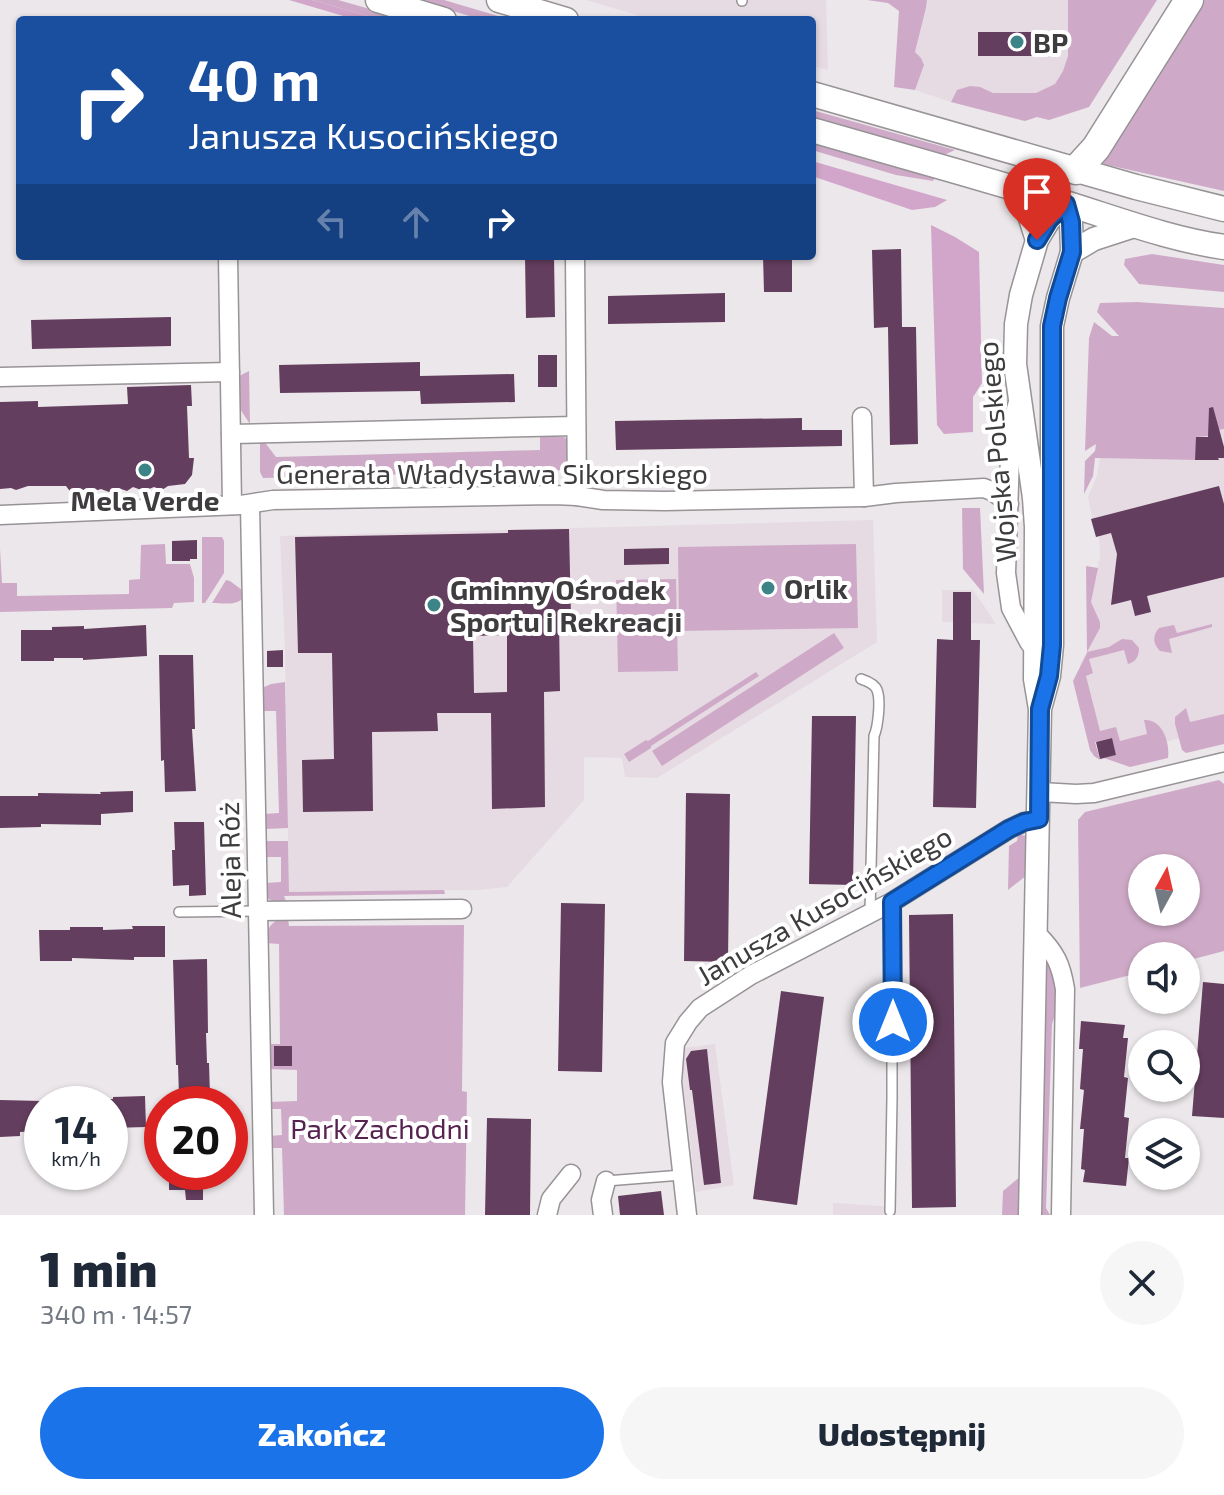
<!DOCTYPE html>
<html lang="pl">
<meta charset="utf-8">
<style>
:root{--surface:#fff;--page:#f6f6f7;--text:#1f2937;--muted:#747a83;--accent:#1a73e8}
body{margin:0;font-family:"Exo 2",sans-serif;background:var(--page);color:var(--text);height:100vh;display:flex;flex-direction:column;font-size:30px;white-space:nowrap}
*{box-sizing:border-box;margin:0}
p{font-size:26px;color:var(--muted)}
.icon{flex:none;width:44px;height:44px;fill:none;stroke:currentColor;stroke-width:2;stroke-linecap:round;stroke-linejoin:round}
.map{position:relative;height:1215px;overflow:hidden}
.side{display:flex;flex-direction:column;background:var(--surface);flex:1}
.side>*{flex:none}
.hud{position:absolute;left:16px;top:16px;width:800px;height:244px;border-radius:8px;box-shadow:0 2px 6px #0004;background:#1a4fa0;color:#fff;overflow:hidden}
.needle{width:52px;rotate:8deg}
.fabs{position:absolute;left:1128px;top:854px;display:grid;gap:16px}
.fabs a{display:grid;place-items:center;width:72px;height:72px;border-radius:50%;background:var(--surface);box-shadow:0 2px 6px #0004;font-size:40px}
.speed{position:absolute;left:24px;top:1086px;display:flex;gap:16px;font-size:40px;font-weight:700;text-align:center}
.speed>*{display:grid;place-content:center;width:104px;height:104px;border-radius:50%;background:var(--surface);box-shadow:0 2px 6px #0004;line-height:1}
.speed small{font-size:20px;font-weight:400}
.speed .limit{border:12px solid #d22;background:#fff;color:#111}
.pin{position:absolute;display:grid;place-items:center;width:68px;height:68px;color:#fff;margin:-82px -34px;border-radius:50% 50% 50% 0;rotate:-45deg;box-shadow:0 0 8px #0007}
.pin .icon{rotate:45deg}
.me{position:absolute;width:88px;margin:-44px;rotate:0deg;stroke-linejoin:round;filter:drop-shadow(0 0 6px #0008)}
.turn{display:flex;align-items:center;gap:28px;height:168px;padding:0 40px;font-size:36px}
.turn .icon{width:104px;height:104px;stroke-width:2.5}
.turn b{display:block;font-size:56px;line-height:68px}
.lanes{display:flex;align-items:center;height:76px;padding:0 40px;background:#0003;justify-content:center;gap:40px;direction:ltr}
.lanes .off{opacity:.35}
.round{display:grid;place-items:center;flex:none;width:84px;height:84px;border-radius:42px;background:var(--page)}
.overview{display:flex;align-items:center;justify-content:space-between;height:136px;padding:0 40px}
h1{font-size:48px;font-weight:800;line-height:60px}
.cta{display:flex;gap:16px;margin-top:auto;padding:16px 40px}
.cta a{flex:1;height:92px;border-radius:48px;background:var(--accent);color:#fff;font-size:32px;font-weight:800;line-height:92px;text-align:center}
.cta a+a{background:var(--page);color:var(--text)}
.map>svg:first-child{display:block}
.built{fill:#e6dbe3}
.green{fill:#cfaac8;fill-rule:evenodd}
.forest{fill:#d2a6ca}
.building{fill:#643e5e;fill-rule:evenodd}
.lines{fill:none;stroke-linecap:round;stroke-linejoin:round}
.service-casing{stroke:#979396;stroke-width:12}
.minor-casing{stroke:#979396;stroke-width:21}
.tertiary-casing{stroke:#979396;stroke-width:25}
.secondary-casing{stroke:#979396;stroke-width:27}
.primary-casing{stroke:#979396;stroke-width:31}
.service{stroke:#fff;stroke-width:9}
.minor{stroke:#fff;stroke-width:18}
.tertiary{stroke:#fff;stroke-width:22}
.secondary{stroke:#fff;stroke-width:24}
.primary{stroke:#fff;stroke-width:28}
.route-casing{stroke:#114b97;stroke-width:20}
.route{stroke:#1a73e8;stroke-width:14}
.poi-dot{fill:#3c8488;stroke:#fff;stroke-width:3}
.labels{text-anchor:middle;dominant-baseline:central;stroke-width:8;stroke-linejoin:round;paint-order:stroke}
.poi-label{font-size:28px;font-weight:bold;fill:#3e3c3e;stroke:#fff;text-anchor:start}
.street-label{font-size:28px;fill:#3e3c3e;stroke:#fff}
.park-label{font-size:28px;fill:#562250;stroke:#fff}
</style>
<div class="map">
<svg width="1224" height="1215" viewBox="0 0 1224 1215">
<rect width="100%" height="100%" fill="#ebe7ea"/>
<g class="built">
<polygon points="586,0 826,0 828,70 812,66 812,20 654,20"/>
<polygon points="927,0 1068,0 1068,114 1049,120 1037,117 1025,121 951,102 915,90 924,65 915,52 926,8"/>
<polygon points="1224,429 1224,726 1100,760 1080,665 1100,628 1100,622 1091,602 1100,556 1099,537 1096,537 1088,497 1097,476 1100,458 1194,460 1196,437 1208,437"/>
<polygon points="873,520 877,642 657,778 625,777 622,758 584,757 584,800 507,887 479,890 289,892 285,649 280,536"/>
<polygon points="942,590 973,590 996,624 942,622"/>
<polygon points="715,1044 734,1185 696,1192 680,1057 684,1048"/>
<polygon points="833,1203 896,1207 896,1215 833,1215"/>
</g>
<g class="green">
<polygon points="312,0 338,0 409,20 382,20"/>
<polygon points="416,0 444,0 512,20 483,20"/>
<polygon points="867,0 927,0 926,8 915,52 921,58 924,65 915,90 894,87 899,11 888,3"/>
<polygon points="1068,0 1157,0 1089,107 1049,120 1037,117 1025,121 951,102 957,90 970,86 980,87 993,93 1036,93 1055,84 1063,71 1068,56"/>
<polygon points="1205,0 1224,0 1224,191 1103,164"/>
<polygon points="812,110 955,150 944,155 812,118"/>
<polygon points="812,141 935,177 933,181 896,175 812,150"/>
<polygon points="1152,254 1224,265 1224,292 1139,284 1124,265 1125,259"/>
<polygon points="1137,302 1224,308 1224,429 1219,430 1221,435 1197,437 1195,460 1095,458 1093,476 1084,494 1085,461 1095,451 1096,444 1085,451 1089,338 1094,322 1112,336 1119,336 1097,312 1100,303"/>
<polygon points="249,371 250,424 240,409 239,376"/>
<polygon points="540,437 564,437 569,441 568,470 263,478 260,472 260,441 263,440 276,457 540,450"/>
<polygon points="962,508 980,508 984,594 963,569"/>
<polygon points="202,537 222,537 224,541 224,573 205,603 202,603"/>
<polygon points="165,544 166,564 190,564 194,578 194,602 174,603 172,608 0,612 0,549 2,583 17,583 17,596 129,594 129,580 140,579 141,545"/>
<polygon points="856,544 858,628 679,631 678,547"/>
<path d="M1086,566l12,2 -7,34 9,20v6l-13,24 22,-5 13,-8 10,1 7,8c0,8 -3,14 -11,16l-4,-14 -35,9 4,14 -7,3 14,55 16,-4 4,14 27,-7 -3,-14c19,-1 26,23 24,38l-38,9 -26,-9 12,-3 -5,-17 -16,4 5,18 -6,-4 -4,-6 -17,-69 14,-28z"/>
<polygon points="676,579 678,671 618,672 616,580"/>
<path d="M226,580l4,1 16,12c-5,14 -21,10 -34,10z"/>
<path d="M1212,624v3l-43,12 3,14 -12,-2c-7,-7 -8,-15 -1,-23l15,-3 3,8z"/>
<polygon points="834,633 844,648 662,766 652,751"/>
<polygon points="756,672 759,676 651,746 651,748 629,762 624,754 646,740 648,741"/>
<polygon points="285,682 288,828 265,829 263,826 263,814 279,813 276,711 260,711 262,688 271,684"/>
<polygon points="1186,708 1190,722 1224,714 1224,744 1186,753 1182,750 1175,724 1175,717"/>
<path d="M1219,780l5,4v167l-38,10v-5h-44v16l-62,16 -2,-168 7,-8zM1142,868h44v44h-44z"/>
<polygon points="1018,834 1026,836 1027,840 1027,875 1008,890 1009,846 1017,841"/>
<polygon points="262,841 288,841 289,892 444,890 445,894 284,896 287,904 273,902 265,896 266,883 281,882 281,857 265,857"/>
<path d="M279,919h9l1,7 175,-1 -2,166 5,1 -2,123h-181l-2,-67h-13v-12l13,-1 -1,-26h-13v-7l29,-1v-31l-30,-1v-25h13l-1,-100 -13,-1c0,-11 2,-18 13,-24z"/>
<polygon points="1046,959 1053,967 1058,1006 1052,1024 1046,1208 1050,1215 1042,1215"/>
<polygon points="1021,1176 1020,1215 1002,1215 1003,1191"/>
</g>
<g class="forest">
<polygon points="289,0 312,0 382,20 357,20"/>
<polygon points="812,161 947,200 935,207 912,210 812,176"/>
<polygon points="931,225 955,237 979,252 982,383 973,397 973,432 944,434 937,425"/>
</g>
<g class="building">
<rect x="978" y="32" width="75" height="24"/>
<polygon points="901,249 902,327 916,327 918,444 890,445 888,327 874,328 872,250"/>
<polygon points="525,256 554,256 555,317 526,318"/>
<polygon points="763,256 792,256 792,292 764,292"/>
<polygon points="725,293 725,322 608,324 608,296"/>
<polygon points="171,317 171,346 32,349 31,320"/>
<rect x="538" y="355" width="19" height="32"/>
<polygon points="420,362 420,376 514,374 515,402 421,404 420,391 280,393 279,365"/>
<polygon points="191,385 192,406 187,406 189,458 194,458 192,475 185,484 168,486 162,490 154,487 144,491 133,487 127,491 118,488 109,492 101,489 91,492 80,489 72,494 66,486 28,486 16,490 11,488 0,489 0,402 38,401 38,407 128,404 127,387"/>
<polygon points="1213,407 1224,447 1224,458 1218,458 1219,460 1195,460 1196,437 1208,437 1209,408"/>
<polygon points="802,418 802,430 842,430 842,446 616,450 615,421"/>
<polygon points="1219,486 1224,504 1224,577 1147,596 1151,612 1135,616 1131,600 1111,605 1117,554 1111,533 1096,537 1091,519"/>
<path d="M569,529l2,88 -12,1 1,73 -16,1 1,115 -53,2 -1,-96h-54l1,18 -66,1 1,79 -70,1 -1,-52 32,-1 -2,-106h-34l-3,-116 213,-4v-3zM507,635v57l-33,1 -1,-57z"/>
<polygon points="197,540 197,559 190,559 190,561 172,561 172,541"/>
<polygon points="669,548 669,564 624,565 624,549"/>
<polygon points="953,592 971,592 971,640 980,640 976,808 933,807 937,639 953,640"/>
<polygon points="146,625 147,656 83,660 83,658 54,658 54,661 21,661 21,630 52,630 52,627 84,626 84,629"/>
<polygon points="283,650 283,667 267,667 267,651"/>
<polygon points="159,655 193,655 195,729 192,729 196,791 165,792 164,760 161,761"/>
<polygon points="812,716 856,716 853,885 809,884"/>
<polygon points="1112,738 1116,755 1100,759 1096,742"/>
<polygon points="133,791 133,812 101,814 101,825 41,824 41,827 0,828 0,796 38,796 38,793 101,794 100,792"/>
<polygon points="686,793 730,794 728,962 684,961"/>
<polygon points="174,822 204,822 206,895 189,896 189,885 173,886 172,850 175,850"/>
<polygon points="561,903 605,904 602,1072 558,1071"/>
<polygon points="953,914 956,1207 912,1208 909,915"/>
<polygon points="132,926 165,926 165,957 134,957 134,960 72,958 72,961 40,961 39,930 70,930 70,927 103,927 103,930 133,929"/>
<polygon points="207,959 208,1033 206,1033 207,1063 209,1063 210,1096 179,1096 178,1065 176,1065 173,960"/>
<polygon points="1203,982 1224,984 1224,1118 1192,1116"/>
<polygon points="781,991 824,997 797,1205 753,1199"/>
<polygon points="1081,1021 1125,1025 1123,1038 1128,1038 1124,1077 1128,1078 1124,1117 1129,1118 1125,1158 1129,1158 1126,1186 1083,1182 1085,1170 1081,1169 1084,1129 1080,1129 1084,1090 1080,1089 1083,1049 1079,1049"/>
<rect x="274" y="1046" width="18" height="20"/>
<polygon points="707,1049 721,1183 704,1185 692,1090 690,1090 686,1059 691,1051"/>
<polygon points="145,1096 146,1127 110,1128 110,1099 113,1099 113,1097"/>
<polygon points="0,1100 42,1101 42,1131 20,1132 20,1136 0,1137"/>
<polygon points="487,1118 531,1119 530,1215 485,1215"/>
<polygon points="169,1172 200,1172 200,1181 203,1181 203,1200 186,1200 185,1190 169,1190"/>
<polygon points="661,1191 664,1215 620,1215 618,1196"/>
</g>
<g class="lines">
<g class="service-casing">
<g id="service">
<polyline points="742,0 742,1"/>
<path d="M861,679c6,2 14,5 16,11 4,10 1,37 -3,46l-4,177"/>
<polyline points="179,912 257,911"/>
<polyline points="606,1181 682,1175"/>
<polyline points="890,1211 892,1098 892,902"/>
</g>
</g>
<g class="minor-casing">
<g id="minor">
<polyline points="228,256 232,505"/>
<polyline points="575,256 577,496"/>
<polyline points="0,377 230,372"/>
<polyline points="1019,399 1011,426 1006,573 1011,608 1029,642 1035,650"/>
<polyline points="862,417 864,497"/>
<polyline points="231,434 576,426"/>
<polyline points="250,505 264,1215"/>
<polyline points="0,515 241,505 273,500 554,495 577,496 603,500 665,501 864,497 896,493 984,488 994,492 1009,504"/>
<polyline points="1040,792 1076,794 1094,793 1224,762"/>
<polyline points="257,911 462,909"/>
<path d="M1037,934c18,18 24,30 28,55l-4,226"/>
<polyline points="547,1215 551,1199 571,1174"/>
<polyline points="603,1215 601,1200 606,1181"/>
<polyline points="687,1215 672,1082 675,1043 688,1022 700,1008 751,975 892,902 1009,829 1024,822 1039,819"/>
</g>
</g>
<g class="tertiary-casing">
<g id="tertiary">
<polyline points="1016,189 1026,206 1037,240"/>
<polyline points="1072,252 1094,239 1134,226"/>
<polyline points="1030,1215 1040,709 1035,679 1036,527 1034,498 1015,364 1016,324 1021,295 1037,240 1049,220 1066,204 1071,222 1072,252 1058,298 1052,326 1052,645 1049,676 1040,709"/>
</g>
</g>
<g class="secondary-casing">
<g id="secondary">
<polyline points="378,0 444,20"/>
<polyline points="499,0 566,20"/>
<polyline points="812,94 1136,187 1224,209"/>
<path d="M812,130c84,24 169,48 253,73 52,16 104,36 159,44"/>
</g>
</g>
<g class="primary-casing">
<polyline id="primary" points="1076,170 1096,148 1189,0"/>
</g>
<use href="#service" class="service"/>
<use href="#minor" class="minor"/>
<use href="#tertiary" class="tertiary"/>
<use href="#secondary" class="secondary"/>
<use href="#primary" class="primary"/>
</g>
<g class="lines">
<g class="route-casing">
<polyline id="route" points="893,1022 892,902 1009,829 1024,822 1039,819 1040,709 1049,676 1052,645 1052,326 1058,298 1072,252 1071,222 1066,204 1049,220 1037,240"/>
</g>
<use href="#route" class="route"/>
</g>
<g class="poi-dot">
<circle cx="1017" cy="42" r="8"/>
<circle cx="145" cy="470" r="8"/>
<circle cx="768" cy="588" r="8"/>
<circle cx="434" cy="605" r="8"/>
</g>
<g class="labels">
<g class="poi-label">
<text x="1033" y="42">BP</text>
<text x="145" y="500" text-anchor="middle">Mela Verde</text>
<text x="784" y="588">Orlik</text>
<text x="450" y="589">Gminny Ośrodek<tspan x="450" dy="32">Sportu i Rekreacji</tspan></text>
</g>
<g class="street-label">
<text transform="translate(996 452) rotate(-95)">Wojska Polskiego</text>
<text x="492" y="473">Generała Władysława Sikorskiego</text>
<text transform="translate(229 860) rotate(-91)">Aleja Róż</text>
<text transform="translate(824 905) rotate(-30)">Janusza Kusocińskiego</text>
</g>
<g class="park-label">
<text x="380" y="1128">Park Zachodni</text>
</g>
</g>
</svg>
<div class="fabs">
<a><svg class="needle" viewBox="-14 -14 28 28"><path d="M0-13l5 13h-10z" fill="#e53935"/><path d="M0 13l5-13h-10z" fill="#747a83"/></svg></a>
<a><svg class="icon" aria-label="sound" viewBox="0 0 24 24"><path d="M4 9h4l5-4v14l-5-4H4zM17 9q2 3 0 6"/></svg></a>
<a><svg class="icon" aria-label="search" viewBox="0 0 24 24"><circle cx="10" cy="10" r="6"/><path d="M15 15l6 6"/></svg></a>
<a><svg class="icon" aria-label="layers" viewBox="0 0 24 24"><path d="M12 4l9 5-9 5-9-5zM3 14l9 5 9-5"/></svg></a>
</div>
<div class="speed"><div>14<small>km/h</small></div><div class="limit">20</div></div>
<div class="pin" style="left:1037px;top:240px;background:#d93025"><svg class="icon" aria-label="arrive" viewBox="0 0 24 24"><path d="M6 21V4h12l-3 4 3 4H6"/></svg></div>
<svg class="me" style="left:893px;top:1022px" viewBox="-20 -20 40 40"><circle r="17" fill="#1a73e8" stroke="#fff" stroke-width="3"/><path d="M0-11L8 9 0 5-8 9z" fill="#fff"/></svg>
<div class="hud">
<div class="turn"><svg class="icon" aria-label="right" viewBox="0 0 24 24"><path d="M7 20v-9h11M14 6l5 5-5 5"/></svg><div><b>40 m</b>Janusza Kusocińskiego</div></div>
<div class="lanes"><svg class="icon off" aria-label="left" viewBox="0 0 24 24"><path d="M17 20v-9H6M10 6l-5 5 5 5"/></svg><svg class="icon off" aria-label="ahead" viewBox="0 0 24 24"><path d="M12 20V5M6 11l6-6 6 6"/></svg><svg class="icon" aria-label="right" viewBox="0 0 24 24"><path d="M7 20v-9h11M14 6l5 5-5 5"/></svg></div>
</div>
</div>
<section class="side">
<div class="overview"><div><h1>1 min</h1><p>340 m · 14:57</p></div><a class="round"><svg class="icon" aria-label="close" viewBox="0 0 24 24"><path d="M6 6l12 12M18 6L6 18"/></svg></a></div>
<div class="cta"><a>Zakończ</a><a>Udostępnij</a></div>
</section>
